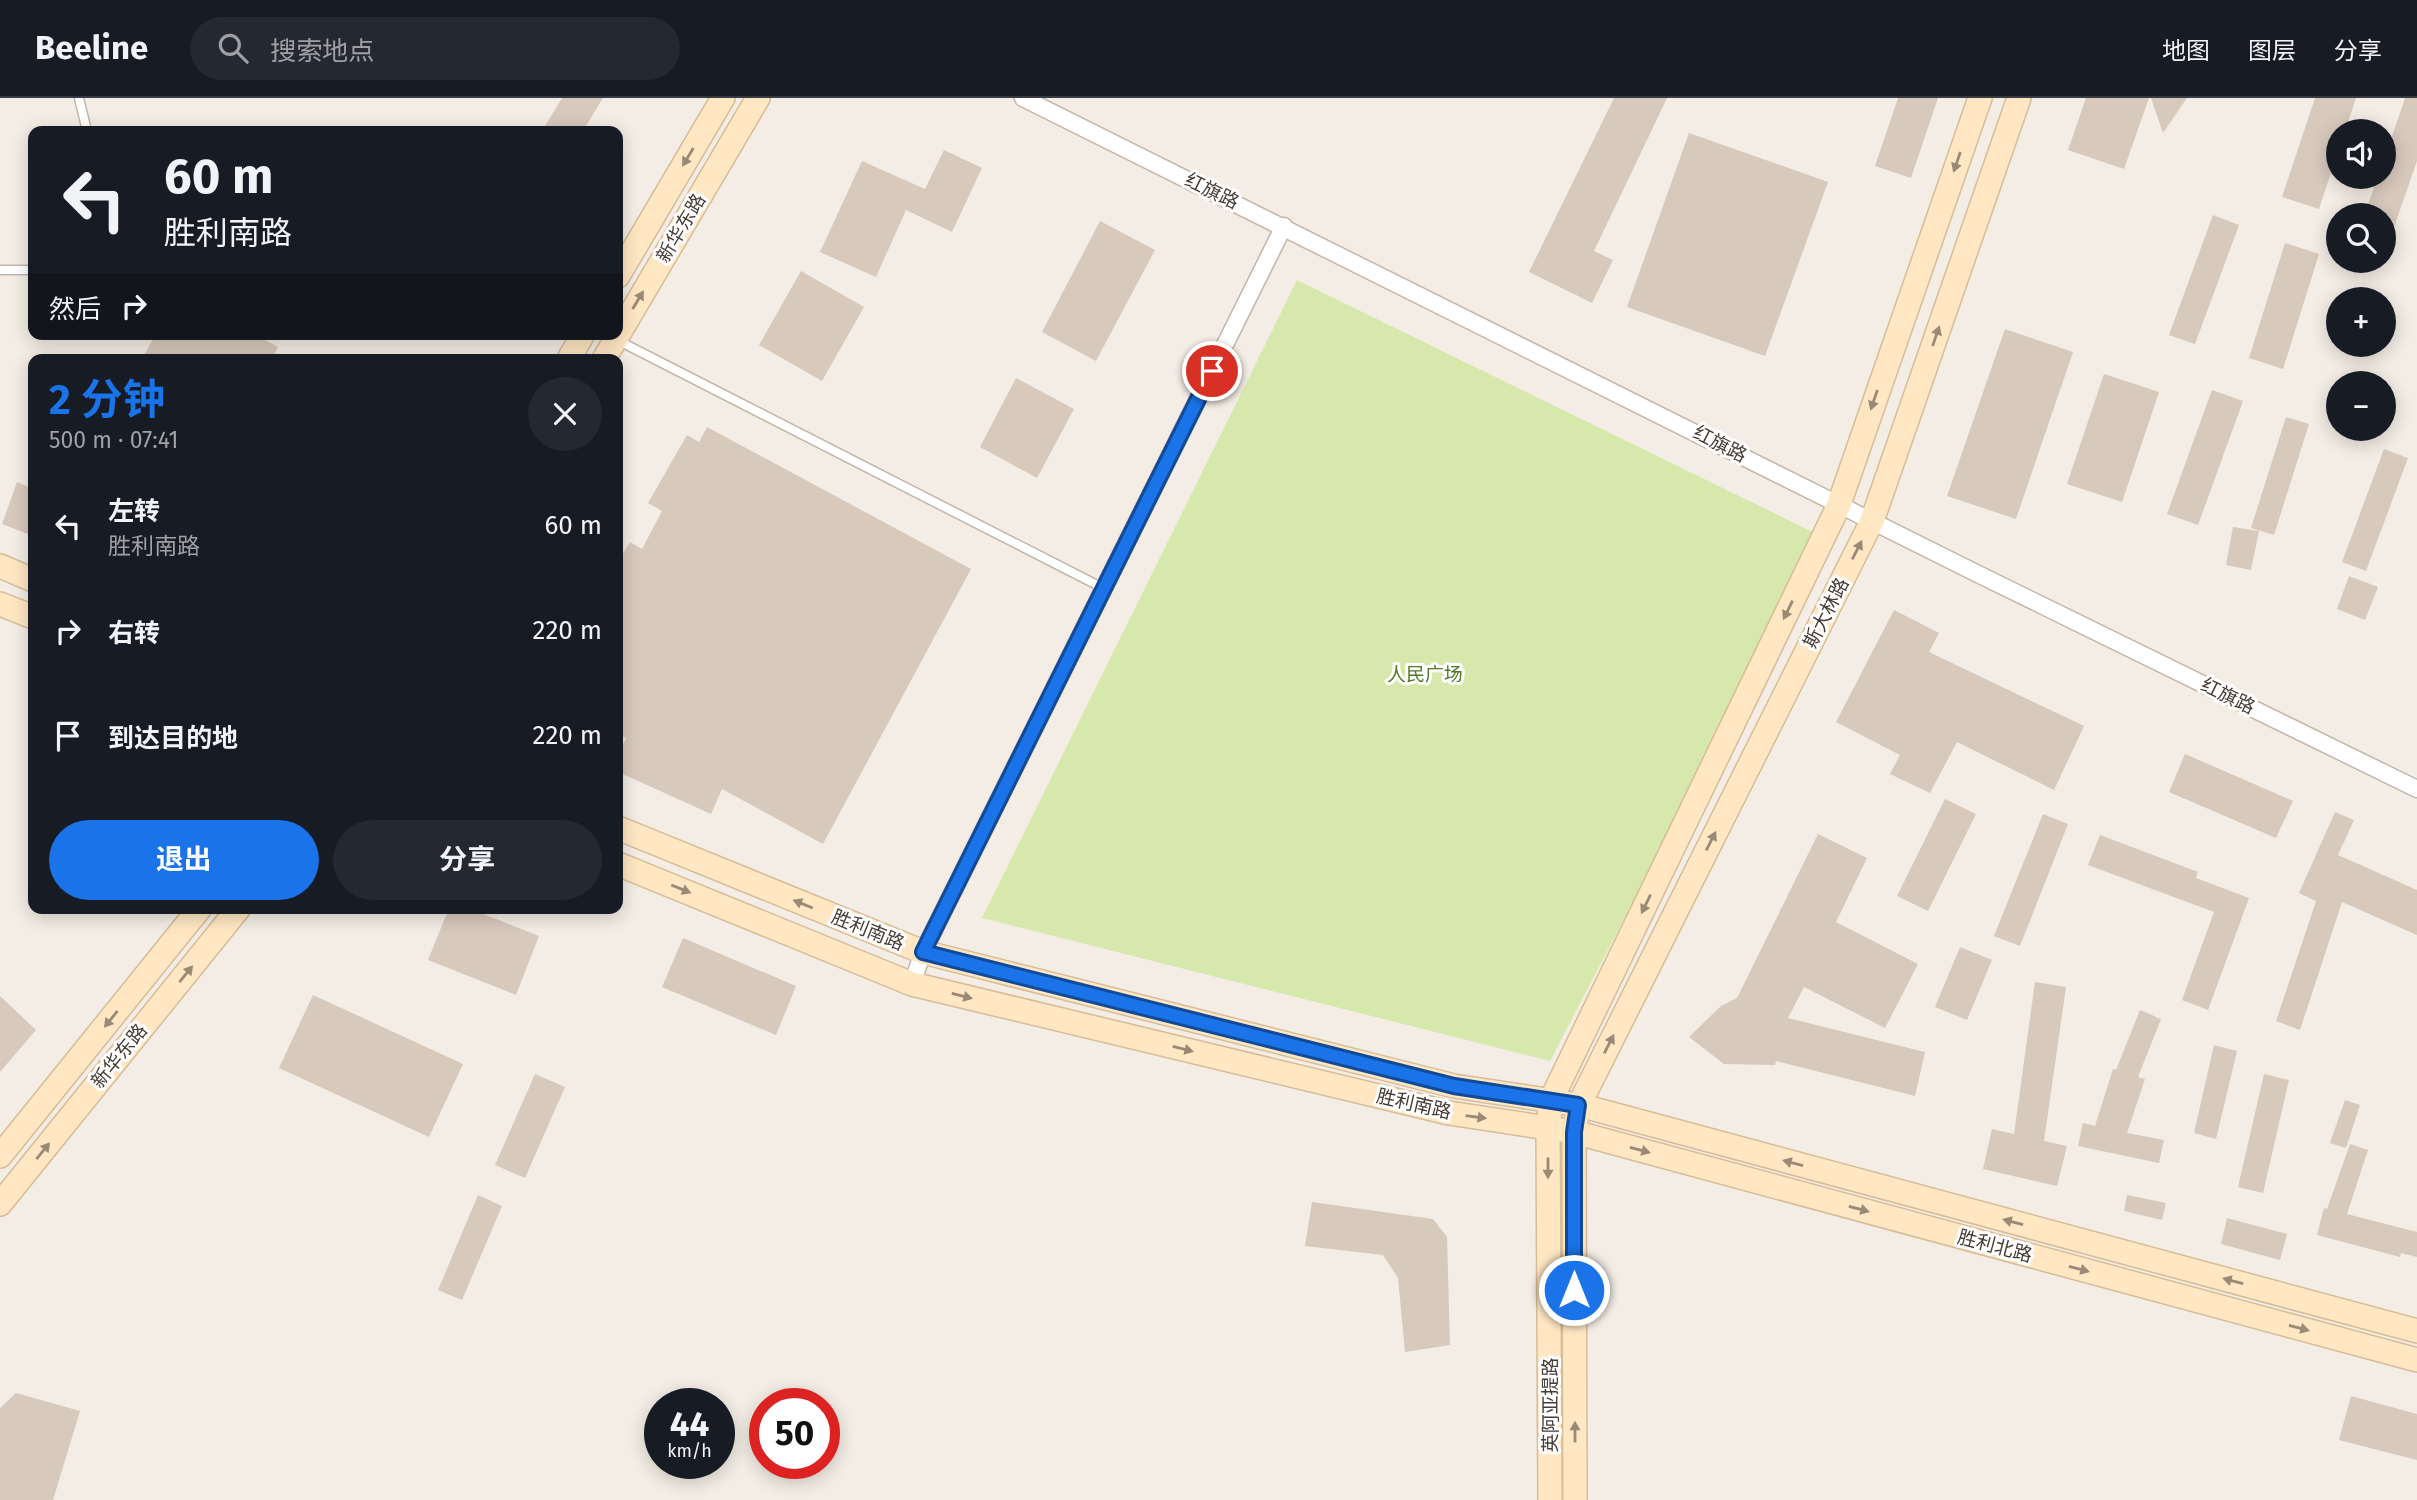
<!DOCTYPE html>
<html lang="zh">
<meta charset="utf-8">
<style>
:root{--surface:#171b24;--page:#242831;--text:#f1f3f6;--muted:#9ea1a6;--line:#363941;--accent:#1a73e8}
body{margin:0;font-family:"Fira Sans","Noto Sans SC",sans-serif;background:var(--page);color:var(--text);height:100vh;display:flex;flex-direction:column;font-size:26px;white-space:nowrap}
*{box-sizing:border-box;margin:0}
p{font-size:23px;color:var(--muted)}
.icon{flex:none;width:38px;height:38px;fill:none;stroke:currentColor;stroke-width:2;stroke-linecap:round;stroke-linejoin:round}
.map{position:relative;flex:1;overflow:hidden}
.side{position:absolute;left:28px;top:256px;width:595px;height:560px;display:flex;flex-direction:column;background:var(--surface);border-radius:14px;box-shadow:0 4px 18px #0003}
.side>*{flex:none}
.hud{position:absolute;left:28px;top:28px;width:595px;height:214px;border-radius:14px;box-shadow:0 4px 18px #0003;background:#171b24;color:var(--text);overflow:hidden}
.tools{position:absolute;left:2326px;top:21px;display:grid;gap:14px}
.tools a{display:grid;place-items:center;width:70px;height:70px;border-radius:50%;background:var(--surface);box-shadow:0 4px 18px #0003;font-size:35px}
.speed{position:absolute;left:644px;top:1290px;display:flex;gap:14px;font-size:35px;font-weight:700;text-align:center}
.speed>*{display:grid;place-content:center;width:91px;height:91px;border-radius:50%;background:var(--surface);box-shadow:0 4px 18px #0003;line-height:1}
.speed small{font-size:18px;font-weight:400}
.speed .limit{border:10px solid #d22;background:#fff;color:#111}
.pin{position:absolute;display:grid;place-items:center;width:60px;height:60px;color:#fff;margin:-30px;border:4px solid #fff;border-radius:50%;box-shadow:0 2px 7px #0007}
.me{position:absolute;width:77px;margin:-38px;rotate:0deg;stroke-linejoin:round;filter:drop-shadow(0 0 5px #0008)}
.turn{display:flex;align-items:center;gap:24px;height:147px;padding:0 21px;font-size:32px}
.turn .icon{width:91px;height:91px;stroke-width:2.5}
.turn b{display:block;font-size:49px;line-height:60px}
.then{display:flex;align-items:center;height:66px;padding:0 21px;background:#0003;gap:14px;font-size:26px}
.round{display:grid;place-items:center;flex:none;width:74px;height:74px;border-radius:37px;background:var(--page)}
.overview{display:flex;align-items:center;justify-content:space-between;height:119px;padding:0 21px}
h1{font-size:42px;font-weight:700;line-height:52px;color:var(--accent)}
.button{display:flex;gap:14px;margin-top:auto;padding:14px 21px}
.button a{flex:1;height:80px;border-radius:42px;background:var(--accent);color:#fff;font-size:28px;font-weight:700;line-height:80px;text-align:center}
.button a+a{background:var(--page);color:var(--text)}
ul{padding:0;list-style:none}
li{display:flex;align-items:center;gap:21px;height:105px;padding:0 21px}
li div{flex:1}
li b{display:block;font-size:26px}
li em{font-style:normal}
header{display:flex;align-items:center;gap:42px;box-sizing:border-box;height:98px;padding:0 35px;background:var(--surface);border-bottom:2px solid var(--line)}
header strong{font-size:33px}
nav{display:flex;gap:38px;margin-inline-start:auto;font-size:24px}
.search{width:490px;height:63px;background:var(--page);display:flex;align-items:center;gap:18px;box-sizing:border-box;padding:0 24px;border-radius:38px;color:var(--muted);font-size:26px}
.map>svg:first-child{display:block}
.green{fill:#d7e8ad}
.building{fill:#d8c9bd}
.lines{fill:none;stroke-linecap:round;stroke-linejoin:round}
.lane-casing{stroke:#c2b6ab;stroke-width:11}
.street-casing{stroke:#c2b6ab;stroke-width:19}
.secondary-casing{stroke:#d7bc96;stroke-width:26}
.lane{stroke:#fff;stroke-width:8}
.street{stroke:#fff;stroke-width:16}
.secondary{stroke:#ffe7c3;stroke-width:23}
.oneway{fill:#998975}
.route-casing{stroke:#114b97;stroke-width:18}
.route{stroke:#1a73e8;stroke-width:12}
.labels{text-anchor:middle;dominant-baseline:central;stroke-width:6;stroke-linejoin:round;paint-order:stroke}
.street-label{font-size:19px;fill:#463c35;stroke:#fff}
.park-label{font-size:19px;fill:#537827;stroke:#fff}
</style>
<header>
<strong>Beeline</strong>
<div class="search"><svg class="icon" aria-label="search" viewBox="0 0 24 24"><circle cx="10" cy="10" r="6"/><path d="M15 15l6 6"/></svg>搜索地点</div>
<nav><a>地图</a><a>图层</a><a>分享</a></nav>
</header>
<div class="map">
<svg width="2417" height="1402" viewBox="0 0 2417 1402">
<rect width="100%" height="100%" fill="#f3ede5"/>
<polygon class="green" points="1297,182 1823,439 1550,963 982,820"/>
<g class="building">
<polygon points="562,0 603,0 583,33 542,33"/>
<polygon points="1614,0 1667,0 1594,153 1613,162 1592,205 1529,174"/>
<polygon points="1898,0 1938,0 1911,80 1875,68"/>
<polygon points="2086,0 2149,0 2124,71 2068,52"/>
<polygon points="2151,0 2187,0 2163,35"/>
<polygon points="2315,0 2356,0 2345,33 2338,33 2338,53 2319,111 2282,99"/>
<polygon points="2405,0 2417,0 2417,63 2386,152 2384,117 2364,117 2378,79 2384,79 2384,62"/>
<polygon points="1689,35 1828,84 1765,258 1627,209"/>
<polygon points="944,52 982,70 952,134 906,112 876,179 820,154 862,63 925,91"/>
<polygon points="2213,117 2239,127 2195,246 2169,237"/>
<polygon points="1100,123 1155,152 1096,263 1042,234"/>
<polygon points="2285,145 2319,156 2283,271 2249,260"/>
<polygon points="801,173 864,209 822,283 759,247"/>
<polygon points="2005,231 2073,254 2016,421 1947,398"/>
<polygon points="156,236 255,236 278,249 272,261 142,261"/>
<polygon points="2104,276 2159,294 2122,404 2067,386"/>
<polygon points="1016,280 1074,311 1037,380 980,349"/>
<polygon points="2212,292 2243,303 2198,427 2167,416"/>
<polygon points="2286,319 2309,326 2274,437 2251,430"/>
<polygon points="707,329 971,471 823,746 722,691 711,716 618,674 618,657 626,640 618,635 618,464 630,444 642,451 662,413 648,405 687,337 699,344"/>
<polygon points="2384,351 2408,360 2366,473 2342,464"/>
<polygon points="17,384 33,391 33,438 2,426"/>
<polygon points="2233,429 2259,433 2251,472 2226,467"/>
<polygon points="2349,478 2378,489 2365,522 2337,511"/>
<polygon points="1894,512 1939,535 1929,554 2084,628 2054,692 1957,644 1930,695 1890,676 1900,657 1836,624"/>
<polygon points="2185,656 2293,703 2276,740 2169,694"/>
<polygon points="1945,701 1976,716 1928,813 1897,798"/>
<polygon points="2335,714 2354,722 2338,757 2417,792 2417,837 2342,804 2300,932 2276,923 2316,803 2299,795"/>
<polygon points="2043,716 2068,726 2020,848 1994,838"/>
<polygon points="1818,736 1867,760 1836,824 1918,866 1885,930 1804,889 1788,920 1925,954 1915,998 1776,963 1775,967 1724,966 1689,939 1721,908 1737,900"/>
<polygon points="2100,737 2198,774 2196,780 2249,800 2208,912 2182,902 2214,814 2088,767"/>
<polygon points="449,810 468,810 539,838 516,897 428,862"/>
<polygon points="683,840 796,888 776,937 662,889"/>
<polygon points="1960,849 1992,862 1967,922 1935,909"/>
<polygon points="2035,884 2066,889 2044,1043 2067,1048 2057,1088 1983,1071 1992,1031 2014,1036"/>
<polygon points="313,897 463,966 429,1039 279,970"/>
<polygon points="0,898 36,932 0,974"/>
<polygon points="2140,912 2161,921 2138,979 2145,981 2127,1035 2164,1042 2159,1065 2078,1048 2083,1025 2095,1028 2113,971 2116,972"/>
<polygon points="2214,947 2237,953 2216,1041 2194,1035"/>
<polygon points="535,976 565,989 525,1080 495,1067"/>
<polygon points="2264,976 2289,982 2263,1095 2238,1089"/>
<polygon points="2345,1002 2360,1007 2346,1050 2330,1045"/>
<polygon points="2350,1046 2368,1052 2347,1116 2417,1134 2417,1159 2401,1155 2400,1159 2317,1137 2324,1110 2327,1111"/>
<polygon points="478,1097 502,1108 462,1202 438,1192"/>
<polygon points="2127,1097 2166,1105 2162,1122 2124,1113"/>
<polygon points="1312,1104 1433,1121 1447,1139 1450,1247 1405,1254 1398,1180 1383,1157 1305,1148"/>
<polygon points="2227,1120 2287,1136 2280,1162 2221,1146"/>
<polygon points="16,1295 80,1313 53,1402 0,1402 0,1310"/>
<polygon points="2351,1298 2417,1316 2417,1362 2339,1342"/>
</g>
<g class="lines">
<g class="lane-casing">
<g id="lane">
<polyline points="79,0 87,33"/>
<polyline points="0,172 33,172"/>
<polyline points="619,243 1103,490"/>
</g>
</g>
<g class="street-casing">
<g id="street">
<polyline points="1023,0 1982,478 2417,691"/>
<polyline points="912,886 923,854 1284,128"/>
</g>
</g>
<g class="secondary-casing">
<g id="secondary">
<polyline points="618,178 723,0"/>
<polyline points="569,261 583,236"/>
<polyline points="604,261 758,0"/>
<polyline points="0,468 33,482"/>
<polyline points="0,506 33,519"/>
<polyline points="618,730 923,854 1454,988 1579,1007 2417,1233"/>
<polyline points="618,766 912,886 1449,1015 1574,1034 2417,1262"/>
<polyline points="0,1058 200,810"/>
<polyline points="0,1106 239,810"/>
<polyline points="1550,1402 1548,1029 1551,1002 1838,409 1980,0"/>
<polyline points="1575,1402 1574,1034 1579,1007 1872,423 2019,0"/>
</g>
</g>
<use href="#lane" class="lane"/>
<use href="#street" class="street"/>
<use href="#secondary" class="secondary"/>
</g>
<defs><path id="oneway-solid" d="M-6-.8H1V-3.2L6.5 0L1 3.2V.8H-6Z" transform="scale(1.75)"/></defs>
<g class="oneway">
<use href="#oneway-solid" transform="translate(688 59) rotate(121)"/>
<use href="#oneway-solid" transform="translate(1957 64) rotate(109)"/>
<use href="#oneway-solid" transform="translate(638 202) rotate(-59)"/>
<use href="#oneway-solid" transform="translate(1936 238) rotate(-71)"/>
<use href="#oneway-solid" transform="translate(1874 302) rotate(109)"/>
<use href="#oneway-solid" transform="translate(1857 452) rotate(-63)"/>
<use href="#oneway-solid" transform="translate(1788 512) rotate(116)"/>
<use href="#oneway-solid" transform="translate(1711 743) rotate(-63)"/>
<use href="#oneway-solid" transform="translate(681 791) rotate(22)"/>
<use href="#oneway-solid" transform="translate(803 806) rotate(-158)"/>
<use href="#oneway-solid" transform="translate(1646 806) rotate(116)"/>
<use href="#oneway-solid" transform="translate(186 876) rotate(-51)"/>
<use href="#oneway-solid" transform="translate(962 898) rotate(14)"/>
<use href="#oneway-solid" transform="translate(111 921) rotate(129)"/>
<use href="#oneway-solid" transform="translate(1609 946) rotate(-63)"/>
<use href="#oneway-solid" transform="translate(1183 951) rotate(14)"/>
<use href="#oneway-solid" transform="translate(1476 1019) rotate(8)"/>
<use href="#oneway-solid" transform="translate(1640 1052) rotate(15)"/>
<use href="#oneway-solid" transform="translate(43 1053) rotate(-51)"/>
<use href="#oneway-solid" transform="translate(1793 1065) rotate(-165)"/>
<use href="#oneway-solid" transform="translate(1548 1070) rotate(90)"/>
<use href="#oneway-solid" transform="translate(1859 1111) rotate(15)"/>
<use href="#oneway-solid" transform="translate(2013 1124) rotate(-165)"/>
<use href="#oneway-solid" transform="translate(2079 1171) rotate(15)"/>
<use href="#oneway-solid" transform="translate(2233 1183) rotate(-165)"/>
<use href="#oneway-solid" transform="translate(2299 1230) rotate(15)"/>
<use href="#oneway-solid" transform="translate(1575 1334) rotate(-90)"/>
</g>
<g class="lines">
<g class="route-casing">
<polyline id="route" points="1212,273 923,854 1454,988 1578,1007 1574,1034 1574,1192"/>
</g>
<use href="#route" class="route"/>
</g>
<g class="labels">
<g class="street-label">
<text transform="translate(1212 93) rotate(26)">红旗路</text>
<text transform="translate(681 130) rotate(-59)">新华东路</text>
<text transform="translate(1720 346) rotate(27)">红旗路</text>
<text transform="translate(1826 515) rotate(-63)">斯大林路</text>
<text transform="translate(2228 598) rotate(26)">红旗路</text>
<text transform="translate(868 832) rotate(22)">胜利南路</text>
<text transform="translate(119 958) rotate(-51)">新华东路</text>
<text transform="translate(1414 1006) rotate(13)">胜利南路</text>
<text transform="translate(1995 1148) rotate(15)">胜利北路</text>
<text transform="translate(1550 1307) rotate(-90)">英阿亚提路</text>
</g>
<g class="park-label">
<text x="1425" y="576">人民广场</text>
</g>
</g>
</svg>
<div class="tools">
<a><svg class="icon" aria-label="sound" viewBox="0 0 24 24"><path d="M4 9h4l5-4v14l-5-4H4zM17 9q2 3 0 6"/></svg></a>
<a><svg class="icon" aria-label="search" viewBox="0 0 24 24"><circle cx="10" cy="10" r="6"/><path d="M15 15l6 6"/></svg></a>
<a>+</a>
<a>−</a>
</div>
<div class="speed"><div>44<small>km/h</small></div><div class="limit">50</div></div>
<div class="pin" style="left:1212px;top:273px;background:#d93025"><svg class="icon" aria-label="arrive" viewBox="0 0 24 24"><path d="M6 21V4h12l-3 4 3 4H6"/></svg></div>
<svg class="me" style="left:1574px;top:1192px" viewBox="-20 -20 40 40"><circle r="17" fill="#1a73e8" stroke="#fff" stroke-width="3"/><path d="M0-11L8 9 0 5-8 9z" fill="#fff"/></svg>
<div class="hud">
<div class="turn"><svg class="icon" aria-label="left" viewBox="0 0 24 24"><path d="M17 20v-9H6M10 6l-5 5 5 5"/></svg><div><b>60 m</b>胜利南路</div></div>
<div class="then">然后<svg class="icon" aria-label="right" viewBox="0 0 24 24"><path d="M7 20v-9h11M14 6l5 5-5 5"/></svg></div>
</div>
<section class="side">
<div class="overview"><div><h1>2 分钟</h1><p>500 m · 07:41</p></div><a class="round"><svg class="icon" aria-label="close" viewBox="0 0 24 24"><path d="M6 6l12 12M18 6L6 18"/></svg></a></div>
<ul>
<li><svg class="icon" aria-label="left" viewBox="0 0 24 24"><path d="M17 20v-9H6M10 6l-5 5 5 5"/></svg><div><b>左转</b><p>胜利南路</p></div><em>60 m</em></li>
<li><svg class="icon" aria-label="right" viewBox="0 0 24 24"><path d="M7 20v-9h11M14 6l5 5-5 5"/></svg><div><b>右转</b></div><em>220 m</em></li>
<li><svg class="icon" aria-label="arrive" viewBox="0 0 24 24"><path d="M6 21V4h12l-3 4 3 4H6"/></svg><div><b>到达目的地</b></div><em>220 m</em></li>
</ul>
<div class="button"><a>退出</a><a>分享</a></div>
</section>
</div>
